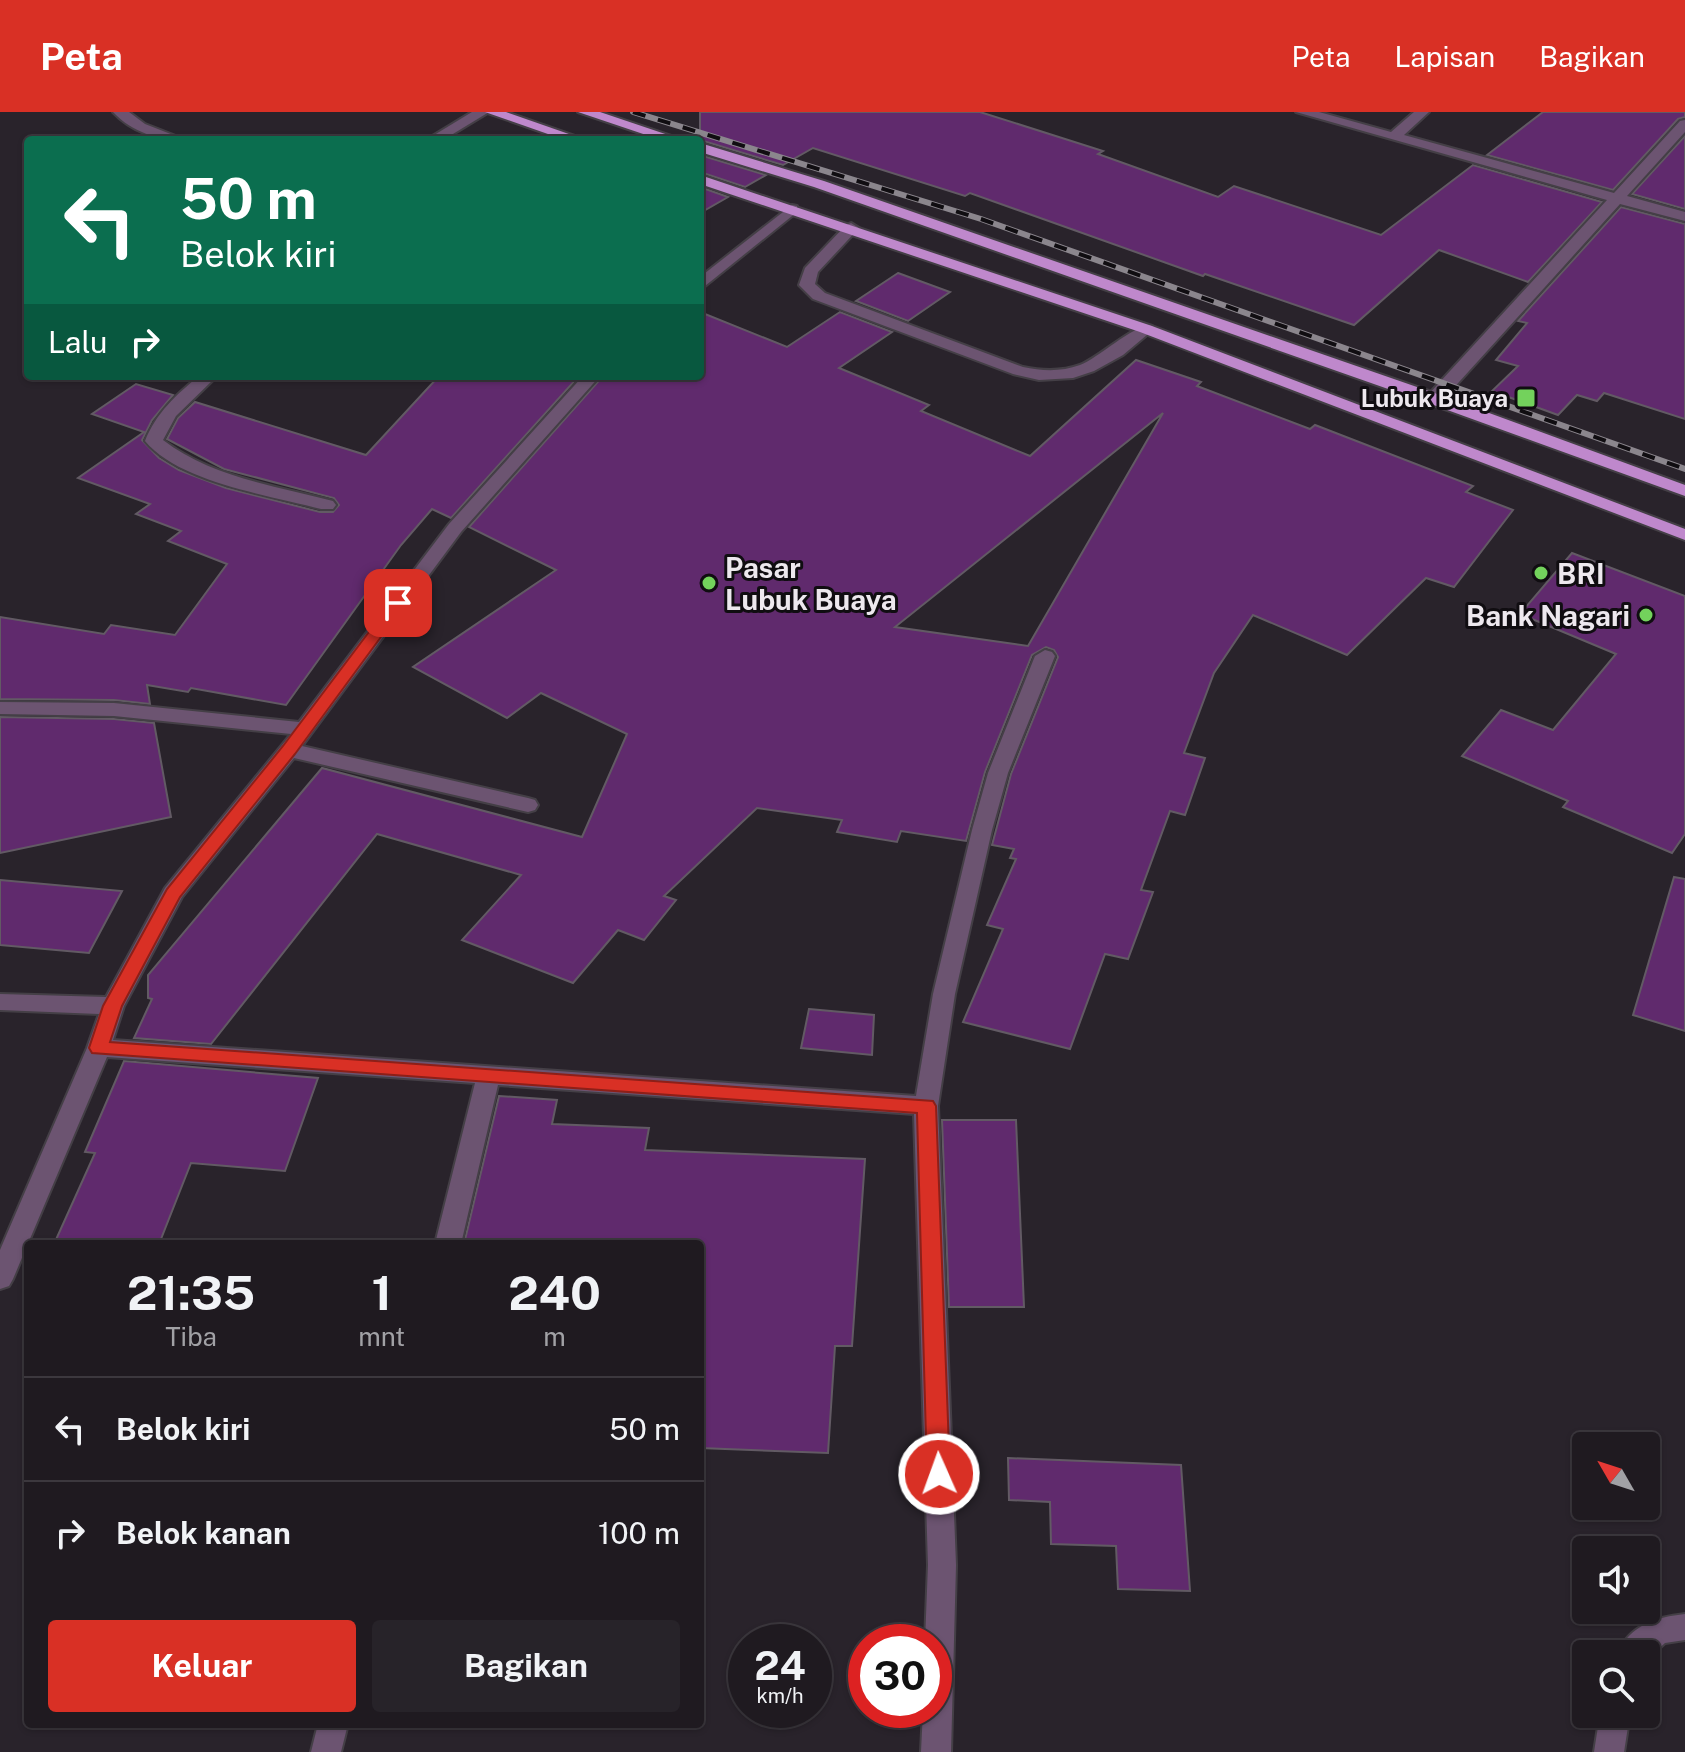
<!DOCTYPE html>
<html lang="id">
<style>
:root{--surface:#1f1a20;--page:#272329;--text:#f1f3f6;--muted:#a1a1a5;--line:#3c383e;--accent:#d93025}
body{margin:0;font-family:"Public Sans",sans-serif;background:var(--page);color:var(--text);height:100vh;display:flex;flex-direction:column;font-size:30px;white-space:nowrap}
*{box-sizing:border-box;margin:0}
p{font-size:26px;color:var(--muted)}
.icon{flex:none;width:44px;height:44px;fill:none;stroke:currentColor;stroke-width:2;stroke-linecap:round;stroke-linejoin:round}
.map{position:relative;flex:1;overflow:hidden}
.panel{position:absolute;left:24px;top:1128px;width:680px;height:488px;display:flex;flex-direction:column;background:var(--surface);border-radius:8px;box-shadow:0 2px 6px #0004,0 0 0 2px var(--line)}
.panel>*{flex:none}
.top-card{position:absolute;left:24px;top:24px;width:680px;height:244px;border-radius:8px;box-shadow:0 2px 6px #0004,0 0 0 2px var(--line);background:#0b6e4f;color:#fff;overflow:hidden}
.needle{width:52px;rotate:309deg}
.controls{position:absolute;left:1572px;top:1320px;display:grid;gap:16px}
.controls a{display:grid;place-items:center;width:88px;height:88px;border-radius:8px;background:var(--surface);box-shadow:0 2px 6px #0004,0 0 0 2px var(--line);font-size:40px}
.speed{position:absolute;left:728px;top:1512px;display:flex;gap:16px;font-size:40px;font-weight:700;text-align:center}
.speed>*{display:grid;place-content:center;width:104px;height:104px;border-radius:50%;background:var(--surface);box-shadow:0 2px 6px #0004,0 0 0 2px var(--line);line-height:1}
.speed small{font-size:20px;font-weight:400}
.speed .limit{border:12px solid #d22;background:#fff;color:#111}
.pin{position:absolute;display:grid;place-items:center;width:68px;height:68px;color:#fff;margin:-34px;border-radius:16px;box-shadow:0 4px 12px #0006}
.me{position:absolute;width:88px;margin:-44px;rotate:358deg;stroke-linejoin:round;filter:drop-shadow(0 0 6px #0008)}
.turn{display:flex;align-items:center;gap:28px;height:168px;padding:0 24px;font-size:36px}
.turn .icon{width:104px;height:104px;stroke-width:2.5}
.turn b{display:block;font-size:56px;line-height:68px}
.then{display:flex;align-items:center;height:76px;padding:0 24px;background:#0003;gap:16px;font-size:30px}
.eta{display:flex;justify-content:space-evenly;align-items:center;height:136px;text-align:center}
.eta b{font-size:48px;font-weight:700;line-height:56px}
.button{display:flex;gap:16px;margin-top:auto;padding:16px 24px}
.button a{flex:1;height:92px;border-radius:8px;background:var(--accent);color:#fff;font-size:32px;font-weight:700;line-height:92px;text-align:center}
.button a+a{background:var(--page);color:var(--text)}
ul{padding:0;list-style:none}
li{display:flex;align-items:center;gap:24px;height:104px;padding:0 24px;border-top:2px solid var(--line)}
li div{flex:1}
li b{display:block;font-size:30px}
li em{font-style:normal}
header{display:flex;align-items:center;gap:48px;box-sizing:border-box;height:112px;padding:0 40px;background:var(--accent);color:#fff}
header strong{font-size:38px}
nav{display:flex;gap:44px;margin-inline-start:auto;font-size:28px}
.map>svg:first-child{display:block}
.building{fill:#602a6d;stroke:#625a64;stroke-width:2;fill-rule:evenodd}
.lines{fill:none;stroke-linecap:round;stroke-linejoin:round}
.service-casing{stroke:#443f46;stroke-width:4}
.minor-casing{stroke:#443f46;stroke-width:4}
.trunk-casing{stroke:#443f46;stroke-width:4}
.service{fill:#6c5471;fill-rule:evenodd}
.minor{fill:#6c5471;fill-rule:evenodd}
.trunk{fill:#bf88cc;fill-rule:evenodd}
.rail-casing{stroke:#8b868d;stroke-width:6}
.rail{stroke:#100d11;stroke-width:4;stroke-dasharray:13;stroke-linecap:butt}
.route{fill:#d93025;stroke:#8d1f18;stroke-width:2}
.poi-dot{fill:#73d25c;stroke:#100d11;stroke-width:3}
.labels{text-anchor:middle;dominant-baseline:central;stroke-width:6;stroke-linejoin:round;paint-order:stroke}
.far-poi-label{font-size:24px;font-weight:bold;fill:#ede8ee;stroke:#100d11;text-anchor:end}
.poi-label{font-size:28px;font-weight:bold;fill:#ede8ee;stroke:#100d11;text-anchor:start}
</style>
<header>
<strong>Peta</strong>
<nav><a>Peta</a><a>Lapisan</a><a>Bagikan</a></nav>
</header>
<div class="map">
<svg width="1685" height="1640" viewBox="0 0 1685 1640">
<rect width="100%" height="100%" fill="#29232b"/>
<g class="building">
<polygon points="700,0 980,0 1103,39 1098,42 1218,85 1234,74 1381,123 1473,53 1602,90 1528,170 1439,138 1354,213 1205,162 1203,164 970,81 965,84 813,36 783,53 700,28"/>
<polygon points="1543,0 1685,0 1685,5 1678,7 1613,78 1487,43"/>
<polygon points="1685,24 1685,97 1632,82"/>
<polygon points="700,43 766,63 745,75 700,60"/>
<polygon points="700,75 728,85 700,101"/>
<polygon points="1621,95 1685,112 1685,307 1604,281 1597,289 1577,283 1558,303 1492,279 1518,254 1496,248 1527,211 1518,209"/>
<polygon points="898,161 950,180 908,209 856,189"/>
<path d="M700,200l87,35 53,-35 52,20 -53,36 90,37 -8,6 109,45 106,-96 65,22 -4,4 113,43 5,-4 158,61 -7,6 47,18 -59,77 -28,-9 -79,77 -94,-40 -39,58 -30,80 21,5 -20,57 -15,-4 -29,79 12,2 -25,67 -23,-5 -35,95 -107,-27 40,-93 -16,-4 29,-66 -6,-1 4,-9 -22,-4 19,-71 47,-117 -4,-7 -8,-3 -14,8 -47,117 -19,69 -65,-10 -4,11 -60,-10 5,-12 -85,-12 -93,88 12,4 -32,40 -26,-10 -45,53 -111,-43 59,-65 -144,-41 -166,210 -77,-6 18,-39 -4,-1v-23l174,-207 260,69 45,-103 -86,-41 -34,25 -94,-51 143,-97 -87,-43 134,-151h97zM1163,301l-135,233 -133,-19z"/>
<polygon points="439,264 579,264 451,406 432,397 401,433 286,593 191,576 188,580 147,573 150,592 114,588 0,587 0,505 104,522 111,513 175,523 227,452 168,429 181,419 136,402 150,392 78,366 144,320 92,302 136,272 173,283 152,308 142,328 159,346 179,358 226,376 320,400 333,400 339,393 334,386 224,357 167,327 178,306 195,290 366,343"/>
<polygon points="1572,441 1685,484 1685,722 1672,741 1563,695 1568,689 1462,644 1501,598 1553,618 1616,542 1520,502"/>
<polygon points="0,605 114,607 154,611 171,705 0,741"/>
<polygon points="1674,765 1685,767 1685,919 1633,903"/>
<polygon points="0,768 122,779 89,841 0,833"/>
<polygon points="809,897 874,903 872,943 801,936"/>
<polygon points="124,949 318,966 285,1059 191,1051 159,1132 54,1132 95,1041 85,1040"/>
<polygon points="499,984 557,988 552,1012 649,1016 645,1038 865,1047 852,1234 835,1234 828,1341 700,1336 700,1132 464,1132"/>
<polygon points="942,1008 1016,1008 1024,1195 949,1195"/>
<polygon points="1008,1346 1181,1353 1190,1479 1118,1477 1116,1434 1051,1432 1050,1390 1009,1388"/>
</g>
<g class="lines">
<g class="service-casing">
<g id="service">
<path d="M113,0h16l16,12 41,16c-28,0 -53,-7 -73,-28z"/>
<polygon points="472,0 489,0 443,28 426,28"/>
<path d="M851,111l8,5 -41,44 -3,12 10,9 198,74c19,4 38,5 57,-2 19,-7 56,-43 72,-39l2,3 -31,26 -29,16 -21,7 -34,2 -26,-6 -200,-75 -14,-14 6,-17 41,-43z"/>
<path d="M199,264h18l-41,40 -13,24c48,37 113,46 170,61l3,4 -3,4h-12c-51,-14 -141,-26 -176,-68 11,-28 31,-46 54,-65z"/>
</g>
</g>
<g class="minor-casing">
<g id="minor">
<polygon points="1296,0 1319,0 1391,20 1414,0 1429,0 1404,23 1614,81 1680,9 1685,8 1685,20 1627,84 1685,100 1685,109 1620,92 1440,291 1428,291 1426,287 1428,283 1607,88"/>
<polygon points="792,93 797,94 797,100 700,178 700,165"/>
<polygon points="583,264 600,264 461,420 302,634 528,686 535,688 538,693 535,698 528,700 294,646 182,785 124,894 113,928 916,984 933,882 972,718 988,661 1035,544 1045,538 1052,540 1055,544 1008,661 992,718 955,882 938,994 956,1453 951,1640 921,1640 923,1598 934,1598 934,1530 925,1530 928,1453 914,1002 498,973 461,1132 435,1132 475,971 107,945 13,1167 9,1174 0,1177 0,1138 87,936 99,902 0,898 0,882 106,885 165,776 291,622 114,604 0,602 0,590 114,591 299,610 449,412"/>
<path d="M1685,1502v26l-20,3 -19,17v-6h-29c13,-29 39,-37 68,-40z"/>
<polygon points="1600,1602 1630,1602 1624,1640 1594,1640"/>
<polygon points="318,1612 348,1612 341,1640 311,1640"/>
</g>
</g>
<g class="trunk-casing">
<g id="trunk">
<polygon points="485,0 506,0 586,28 565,28"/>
<polygon points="578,0 600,0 683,28 661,28"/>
<polygon points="700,31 824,69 1440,283 1685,373 1685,384 1428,291 814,75 700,40"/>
<polygon points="700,63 1152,214 1685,417 1685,428 1140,220 700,72"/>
</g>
</g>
<use href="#service" class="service"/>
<use href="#minor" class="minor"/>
<use href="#trunk" class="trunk"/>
<g class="rail-casing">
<polyline id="rail" points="633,0 981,107 1685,357"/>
</g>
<use href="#rail" class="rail"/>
</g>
<polygon class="route" points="398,487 403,488 403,495 295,642 180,785 122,894 110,930 933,989 936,994 950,1362 947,1369 939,1372 931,1369 927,1362 917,1001 92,941 89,936 103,894 167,777 283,634 393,488"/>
<g class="poi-dot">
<rect x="1516" y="276" width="20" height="20" rx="4"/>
<circle cx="1541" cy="461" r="8"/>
<circle cx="709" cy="471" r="8"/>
<circle cx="1646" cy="503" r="8"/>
</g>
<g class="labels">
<g class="far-poi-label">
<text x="1508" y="286">Lubuk Buaya</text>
</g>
<g class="poi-label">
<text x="725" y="455">Pasar<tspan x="725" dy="32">Lubuk Buaya</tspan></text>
<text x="1557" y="461">BRI</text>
<text x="1630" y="503" text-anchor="end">Bank Nagari</text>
</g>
</g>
</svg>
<div class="controls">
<a><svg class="needle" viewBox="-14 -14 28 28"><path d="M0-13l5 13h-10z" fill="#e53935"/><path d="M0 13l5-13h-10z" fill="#a1a1a5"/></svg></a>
<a><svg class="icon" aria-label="sound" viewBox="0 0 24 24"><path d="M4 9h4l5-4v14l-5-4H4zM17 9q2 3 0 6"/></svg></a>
<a><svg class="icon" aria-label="search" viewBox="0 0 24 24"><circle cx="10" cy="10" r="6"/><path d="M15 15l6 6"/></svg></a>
</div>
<div class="speed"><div>24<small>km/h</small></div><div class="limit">30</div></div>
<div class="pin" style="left:398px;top:491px;background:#d93025"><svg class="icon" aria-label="arrive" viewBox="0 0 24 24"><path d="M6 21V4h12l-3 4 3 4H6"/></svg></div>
<svg class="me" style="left:939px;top:1362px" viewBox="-20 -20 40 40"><circle r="17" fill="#d93025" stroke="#fff" stroke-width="3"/><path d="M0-11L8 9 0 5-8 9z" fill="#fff"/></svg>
<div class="top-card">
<div class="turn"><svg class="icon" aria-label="left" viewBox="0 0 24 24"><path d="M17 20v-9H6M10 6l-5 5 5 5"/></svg><div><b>50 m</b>Belok kiri</div></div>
<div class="then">Lalu<svg class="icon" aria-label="right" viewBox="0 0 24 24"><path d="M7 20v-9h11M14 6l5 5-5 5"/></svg></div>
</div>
<section class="panel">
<div class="eta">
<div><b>21:35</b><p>Tiba</p></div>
<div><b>1</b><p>mnt</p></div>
<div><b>240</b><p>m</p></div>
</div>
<ul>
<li><svg class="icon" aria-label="left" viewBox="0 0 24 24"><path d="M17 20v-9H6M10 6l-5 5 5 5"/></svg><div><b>Belok kiri</b></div><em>50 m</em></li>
<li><svg class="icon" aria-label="right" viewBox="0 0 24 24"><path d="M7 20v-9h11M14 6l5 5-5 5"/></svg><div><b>Belok kanan</b></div><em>100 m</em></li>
</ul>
<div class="button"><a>Keluar</a><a>Bagikan</a></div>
</section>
</div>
